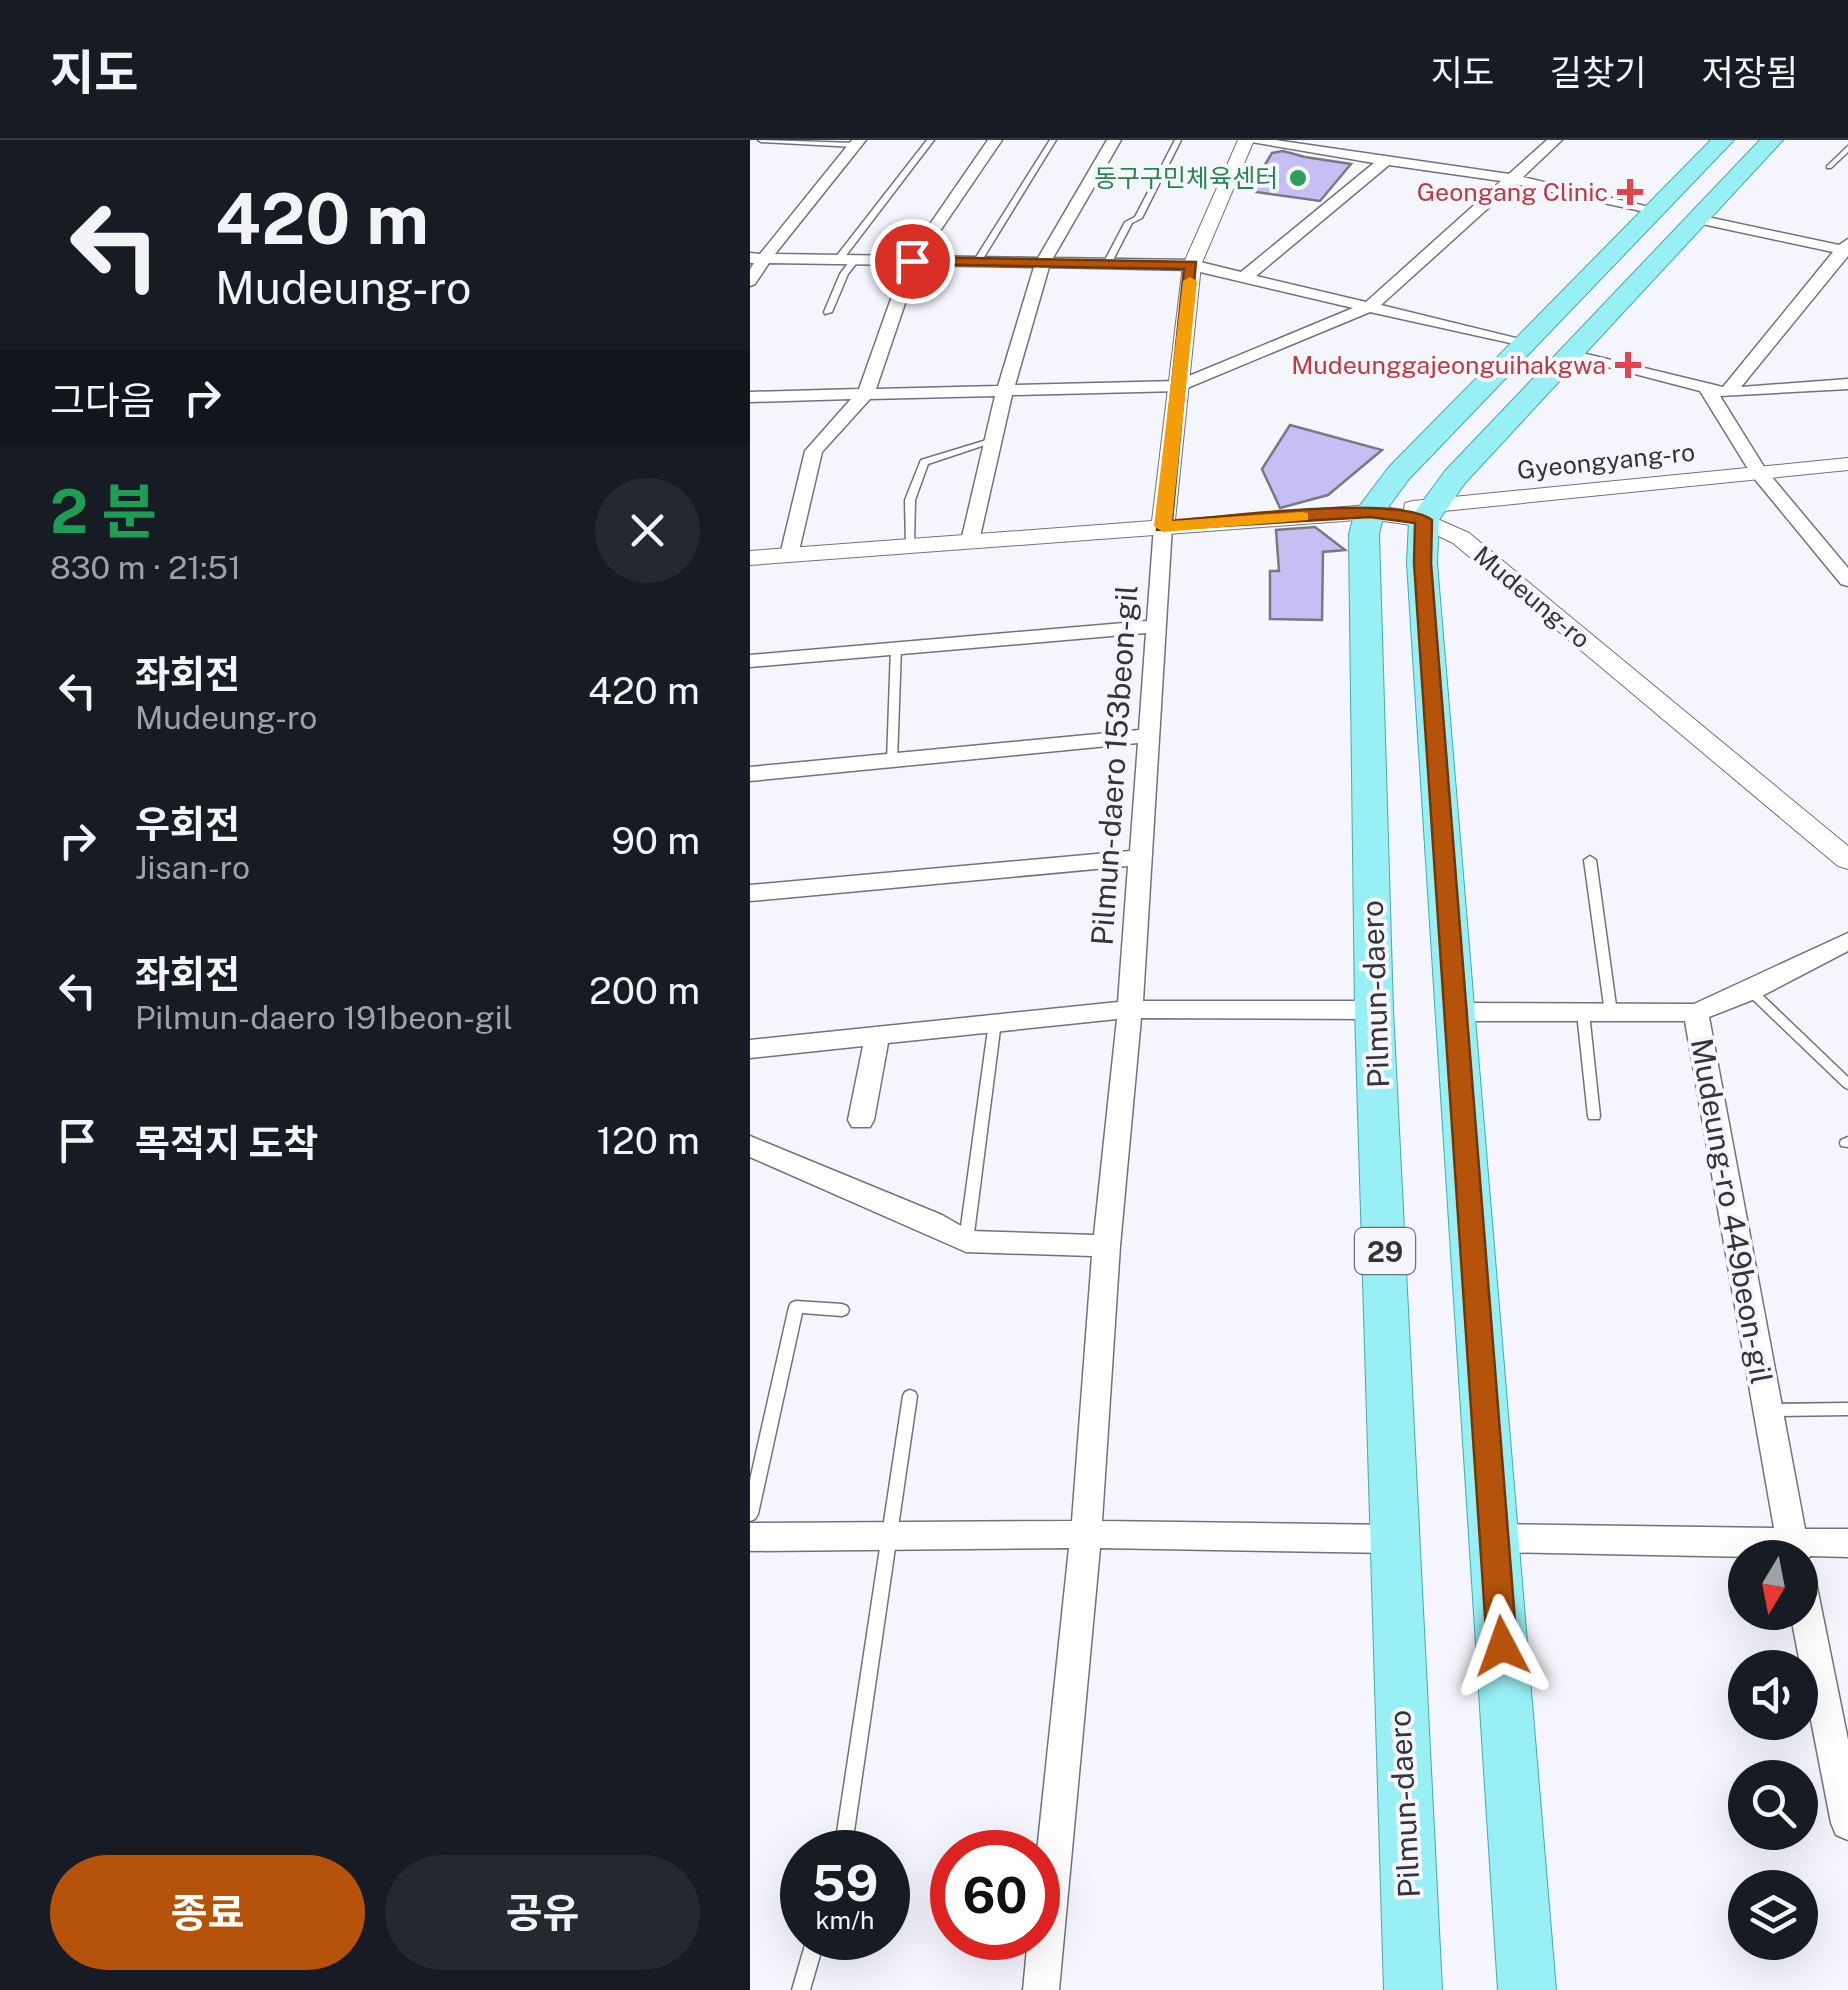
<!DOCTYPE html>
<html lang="ko">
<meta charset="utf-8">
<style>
:root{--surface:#171b24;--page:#242831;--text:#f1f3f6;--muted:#9ea1a6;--line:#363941;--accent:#b45309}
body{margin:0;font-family:"Public Sans","Noto Sans KR",sans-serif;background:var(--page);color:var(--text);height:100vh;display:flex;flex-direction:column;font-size:38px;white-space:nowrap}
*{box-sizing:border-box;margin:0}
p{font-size:32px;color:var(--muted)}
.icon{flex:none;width:55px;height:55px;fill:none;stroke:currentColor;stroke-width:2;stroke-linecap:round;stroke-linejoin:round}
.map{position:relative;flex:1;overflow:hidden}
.panel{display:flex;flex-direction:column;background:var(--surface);width:750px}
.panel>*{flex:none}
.banner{background:#171b24;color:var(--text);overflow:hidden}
.needle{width:65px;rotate:190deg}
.controls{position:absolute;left:978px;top:1400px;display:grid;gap:20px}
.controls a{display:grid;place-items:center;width:90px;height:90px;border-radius:50%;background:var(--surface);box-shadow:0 10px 40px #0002;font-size:50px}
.speed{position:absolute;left:30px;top:1690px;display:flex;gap:20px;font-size:50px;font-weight:700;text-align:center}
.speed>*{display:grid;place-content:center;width:130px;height:130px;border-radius:50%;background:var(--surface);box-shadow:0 10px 40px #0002;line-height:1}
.speed small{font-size:25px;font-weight:400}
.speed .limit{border:15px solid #d22;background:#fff;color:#111}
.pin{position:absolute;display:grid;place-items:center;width:85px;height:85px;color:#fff;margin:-42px;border:5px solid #fff;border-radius:50%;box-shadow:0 2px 10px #0007}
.me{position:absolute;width:110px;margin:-55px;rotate:356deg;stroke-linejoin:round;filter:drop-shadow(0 0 8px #0008)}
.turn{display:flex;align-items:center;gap:35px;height:210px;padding:0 50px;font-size:45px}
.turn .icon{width:130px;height:130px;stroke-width:2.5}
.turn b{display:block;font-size:70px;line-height:85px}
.then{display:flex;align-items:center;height:95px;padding:0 50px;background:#0003;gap:20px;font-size:38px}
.round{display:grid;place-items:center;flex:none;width:105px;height:105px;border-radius:52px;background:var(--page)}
.headline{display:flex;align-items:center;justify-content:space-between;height:170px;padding:0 50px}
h1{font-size:60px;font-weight:700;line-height:75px;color:#1e9e55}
.primary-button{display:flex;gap:20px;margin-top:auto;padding:20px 50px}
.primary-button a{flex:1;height:115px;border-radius:60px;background:var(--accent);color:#fff;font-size:40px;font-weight:700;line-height:115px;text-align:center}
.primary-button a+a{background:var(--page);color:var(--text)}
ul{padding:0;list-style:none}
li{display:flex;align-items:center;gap:30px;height:150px;padding:0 50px}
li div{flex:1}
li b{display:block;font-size:38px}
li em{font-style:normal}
header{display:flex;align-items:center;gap:60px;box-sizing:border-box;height:140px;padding:0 50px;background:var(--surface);border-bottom:2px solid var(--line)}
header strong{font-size:48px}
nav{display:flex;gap:55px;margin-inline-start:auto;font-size:35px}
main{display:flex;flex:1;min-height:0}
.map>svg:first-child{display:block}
.building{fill:#c5bff3;stroke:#7a7982;stroke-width:2.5}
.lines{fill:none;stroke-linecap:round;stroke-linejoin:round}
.service-casing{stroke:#72727a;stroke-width:3}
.minor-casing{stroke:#72727a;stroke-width:3}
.tertiary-casing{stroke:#72727a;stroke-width:2}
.primary-casing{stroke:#48a8ad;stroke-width:2}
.service{fill:#fff;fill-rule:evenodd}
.minor{fill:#fff;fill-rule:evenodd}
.tertiary{fill:#fff;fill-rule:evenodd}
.primary{fill:#98f0f4;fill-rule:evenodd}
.route{fill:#b45309;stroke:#753606;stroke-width:2.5}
.slow{fill:#f59e0b}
.leisure-dot{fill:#2e9e5b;stroke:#f5f5fd;stroke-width:4}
.health-dot{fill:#e0444e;stroke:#f5f5fd;stroke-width:4}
.labels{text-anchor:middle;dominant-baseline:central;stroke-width:8;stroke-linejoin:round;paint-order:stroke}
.far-leisure-label{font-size:25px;fill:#27864d;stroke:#f5f5fd;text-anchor:end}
.far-health-label{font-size:25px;fill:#be3a42;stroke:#f5f5fd;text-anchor:end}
.far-street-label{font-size:25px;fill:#353538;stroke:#f5f5fd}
.shield{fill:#f5f5fd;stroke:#6f6f73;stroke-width:2.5}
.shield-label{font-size:28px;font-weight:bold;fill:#353538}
.street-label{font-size:30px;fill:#353538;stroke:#f5f5fd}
</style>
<header>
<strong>지도</strong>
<nav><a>지도</a><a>길찾기</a><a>저장됨</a></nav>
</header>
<main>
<section class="panel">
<div class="banner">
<div class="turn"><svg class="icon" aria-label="left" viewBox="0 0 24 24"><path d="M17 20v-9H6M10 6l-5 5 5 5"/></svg><div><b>420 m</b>Mudeung-ro</div></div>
<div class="then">그다음<svg class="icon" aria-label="right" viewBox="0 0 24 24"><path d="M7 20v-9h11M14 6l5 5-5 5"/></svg></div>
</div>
<div class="headline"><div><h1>2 분</h1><p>830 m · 21:51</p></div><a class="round"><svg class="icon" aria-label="close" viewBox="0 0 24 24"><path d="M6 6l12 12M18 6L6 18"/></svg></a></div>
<ul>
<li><svg class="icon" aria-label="left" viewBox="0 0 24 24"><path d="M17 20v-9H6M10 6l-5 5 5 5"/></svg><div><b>좌회전</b><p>Mudeung-ro</p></div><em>420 m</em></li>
<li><svg class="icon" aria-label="right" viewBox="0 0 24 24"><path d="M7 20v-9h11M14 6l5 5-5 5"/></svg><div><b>우회전</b><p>Jisan-ro</p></div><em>90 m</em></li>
<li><svg class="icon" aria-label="left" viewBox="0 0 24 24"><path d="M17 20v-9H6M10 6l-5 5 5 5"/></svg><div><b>좌회전</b><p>Pilmun-daero 191beon-gil</p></div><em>200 m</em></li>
<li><svg class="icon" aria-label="arrive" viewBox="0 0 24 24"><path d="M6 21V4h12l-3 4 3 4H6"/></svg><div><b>목적지 도착</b></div><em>120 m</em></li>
</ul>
<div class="primary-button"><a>종료</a><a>공유</a></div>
</section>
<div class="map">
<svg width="1098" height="1850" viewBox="0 0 1098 1850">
<rect width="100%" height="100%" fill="#f5f5fd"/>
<g class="building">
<polygon points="533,11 555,17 601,24 570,61 499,51 522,13"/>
<polygon points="540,285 632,310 578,355 530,368 512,329"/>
<polygon points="565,387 595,410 573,412 572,480 520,479 520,431 529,431 526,390"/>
</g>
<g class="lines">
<g class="service-casing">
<g id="service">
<polygon points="8,0 105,3 108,5 105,7 11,2"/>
<polygon points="177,0 184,0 91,122 85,122 85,118"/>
<polygon points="300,0 306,0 231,122 224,124 223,122"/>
<polygon points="425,0 431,0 392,78 382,83 361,124 354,126 353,124 375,82 385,77"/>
<polygon points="1098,6 1098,12 1081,28 1077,28 1077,26"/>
<polygon points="102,118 109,120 98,134 82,172 75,174 74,172 90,134"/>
<polygon points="240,299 247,301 178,324 165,360 164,405 162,407 156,407 155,360 171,320"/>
<polygon points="146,505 151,508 147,621 142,624 137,621 141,508"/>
<polygon points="840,716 846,720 867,873 861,877 855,873 834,720"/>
<polygon points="1001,847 1005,848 1098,937 1098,949 1094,947 997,854 995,851 997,848"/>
<polygon points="833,869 839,873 850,976 849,979 839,979 838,976 827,873"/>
<polygon points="245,878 251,882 223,1101 221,1105 211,1105 209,1101 239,882"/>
<polygon points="1098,997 1098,1007 1091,1006 1090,1003 1091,1000"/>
<polygon points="46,1161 92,1164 97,1166 99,1170 97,1174 92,1176 52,1173 8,1374 5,1379 0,1381 0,1340 39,1167 41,1163"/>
<polygon points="160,1250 165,1252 167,1256 101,1712 84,1712 153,1256 155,1252"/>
<polygon points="1098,1263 1098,1275 1018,1276 1013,1274 1011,1270 1013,1266 1018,1264"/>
<polygon points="57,1798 75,1798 60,1850 42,1850"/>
</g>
</g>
<g class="minor-casing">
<g id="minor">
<path d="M102,0h14l-91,114 133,2 80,-116h14l-79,116 115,2 69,-118h14l-68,118 139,2 49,12 133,-109 -134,-23h35l234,34 38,-34h15l-39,37 139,33 -7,4 -140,-30 -134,121 147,36v6l-158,-35 -190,79 -168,4 -33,146 -9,6 -9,-6 34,-145 -125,3 -48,53 -24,103 -9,6 -9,-6 25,-104 46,-52 -101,3v-10l109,-3 44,-124 -134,-2 -14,21 -5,2v-17l4,-6h-4v-10l10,1zM639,25l112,16 -135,121 -110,-26zM168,125l116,2 -36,119 -122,3zM299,127l143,3 161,38 -176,73 -162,4z"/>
<polygon points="948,75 1089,105 1098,99 1098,116 991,247 1098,239 1098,249 970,256 1016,330 1098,428 1098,446 1091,444 1003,337 950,251 812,215 820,210 973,247 1083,112 943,82 941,79"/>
<polygon points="413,380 422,386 393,861 624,861 636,870 624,879 391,878 370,1106 352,1381 642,1385 653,1389 657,1399 653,1409 642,1413 350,1408 309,1850 273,1850 278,1798 288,1798 287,1712 319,1408 0,1411 0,1383 322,1381 342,1116 216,1112 0,1017 0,996 192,1075 220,1091 344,1095 367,879 138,903 124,980 120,987 102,987 98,980 113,906 0,918 0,900 368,862 378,726 0,761 0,745 380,711 388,603 0,641 0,627 389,590 396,493 0,527 0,515 397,481 404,386"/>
<polygon points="1098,793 1098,811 1010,857 959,877 1055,1389 1098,1389 1098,1417 1060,1416 1053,1429 1061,1432 1066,1442 1098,1600 1098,1700 1086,1695 1081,1683 1040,1472 1050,1472 1050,1418 744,1412 733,1408 729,1398 733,1388 744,1384 1024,1388 935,881 705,881 693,872 705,863 944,864"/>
</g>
</g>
<g class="tertiary-casing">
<polygon id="tertiary" points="488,0 504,0 451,125 425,380 620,365 654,370 655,363 663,361 1098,318 1098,330 674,373 719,393 1098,706 1098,729 1088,726 703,403 668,386 620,379 0,425 0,411 402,381 433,125"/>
</g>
<g class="primary-casing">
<g id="primary">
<polygon points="961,0 984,0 659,339 634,373 629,394 643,870 692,1850 634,1850 605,870 599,394 605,372 639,327"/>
<polygon points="1010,0 1033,0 715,343 689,380 687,423 806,1850 748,1850 657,423 659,380 695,331"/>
</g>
</g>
<use href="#service" class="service"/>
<use href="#minor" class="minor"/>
<use href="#tertiary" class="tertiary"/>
<use href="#primary" class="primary"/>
</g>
<path class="route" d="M162,117l284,5 -24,259c50,-4 225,-27 260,-1l-1,43 86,1083 -5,9 -10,4 -10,-4 -5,-9 -73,-1083 1,-40 -45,-6 -213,13 27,-261 -277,-5v-6z"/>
<polygon class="slow" points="440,137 447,141 422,381 552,372 558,373 558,380 413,392 404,386 433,141"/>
<circle class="leisure-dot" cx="548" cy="38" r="10"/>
<g class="health-dot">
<path d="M875 37h10v10h10v10h-10v10h-10v-10h-10v-10h10z"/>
<path d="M873 210h10v10h10v10h-10v10h-10v-10h-10v-10h10z"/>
</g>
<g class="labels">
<g class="far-leisure-label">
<text x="528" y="38">동구구민체육센터</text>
</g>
<g class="far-health-label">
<text x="858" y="52">Geongang Clinic</text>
<text x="856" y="225">Mudeunggajeonguihakgwa</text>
</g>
<g class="far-street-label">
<text transform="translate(856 321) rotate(-6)">Gyeongyang-ro</text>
<text transform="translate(782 457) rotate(40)">Mudeung-ro</text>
</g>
<rect class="shield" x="605" y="1088" width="60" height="46" rx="8"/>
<g class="shield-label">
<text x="635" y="1111">29</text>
</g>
<g class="street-label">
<text transform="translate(364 625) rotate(-86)">Pilmun-daero 153beon-gil</text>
<text transform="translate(625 854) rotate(-92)">Pilmun-daero</text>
<text transform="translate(982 1071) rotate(80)">Mudeung-ro 449beon-gil</text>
<text transform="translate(654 1664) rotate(-93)">Pilmun-daero</text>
</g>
</g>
</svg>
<div class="controls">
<a><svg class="needle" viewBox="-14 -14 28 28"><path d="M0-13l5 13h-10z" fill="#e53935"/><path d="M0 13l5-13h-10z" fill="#9ea1a6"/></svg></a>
<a><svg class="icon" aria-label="sound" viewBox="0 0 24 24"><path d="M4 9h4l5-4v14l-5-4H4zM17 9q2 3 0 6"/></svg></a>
<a><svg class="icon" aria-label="search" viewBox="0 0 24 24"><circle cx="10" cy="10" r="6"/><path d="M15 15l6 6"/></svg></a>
<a><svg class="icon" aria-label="layers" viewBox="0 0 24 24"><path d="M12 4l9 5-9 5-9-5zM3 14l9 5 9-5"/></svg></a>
</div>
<div class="speed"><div>59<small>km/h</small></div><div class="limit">60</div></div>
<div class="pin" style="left:162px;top:121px;background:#d93025"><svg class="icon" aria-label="arrive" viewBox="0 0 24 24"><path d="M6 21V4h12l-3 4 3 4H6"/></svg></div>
<svg class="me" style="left:752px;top:1506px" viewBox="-20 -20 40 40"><path d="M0-17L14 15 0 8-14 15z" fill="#b45309" stroke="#fff" stroke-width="4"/></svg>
</div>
</main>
